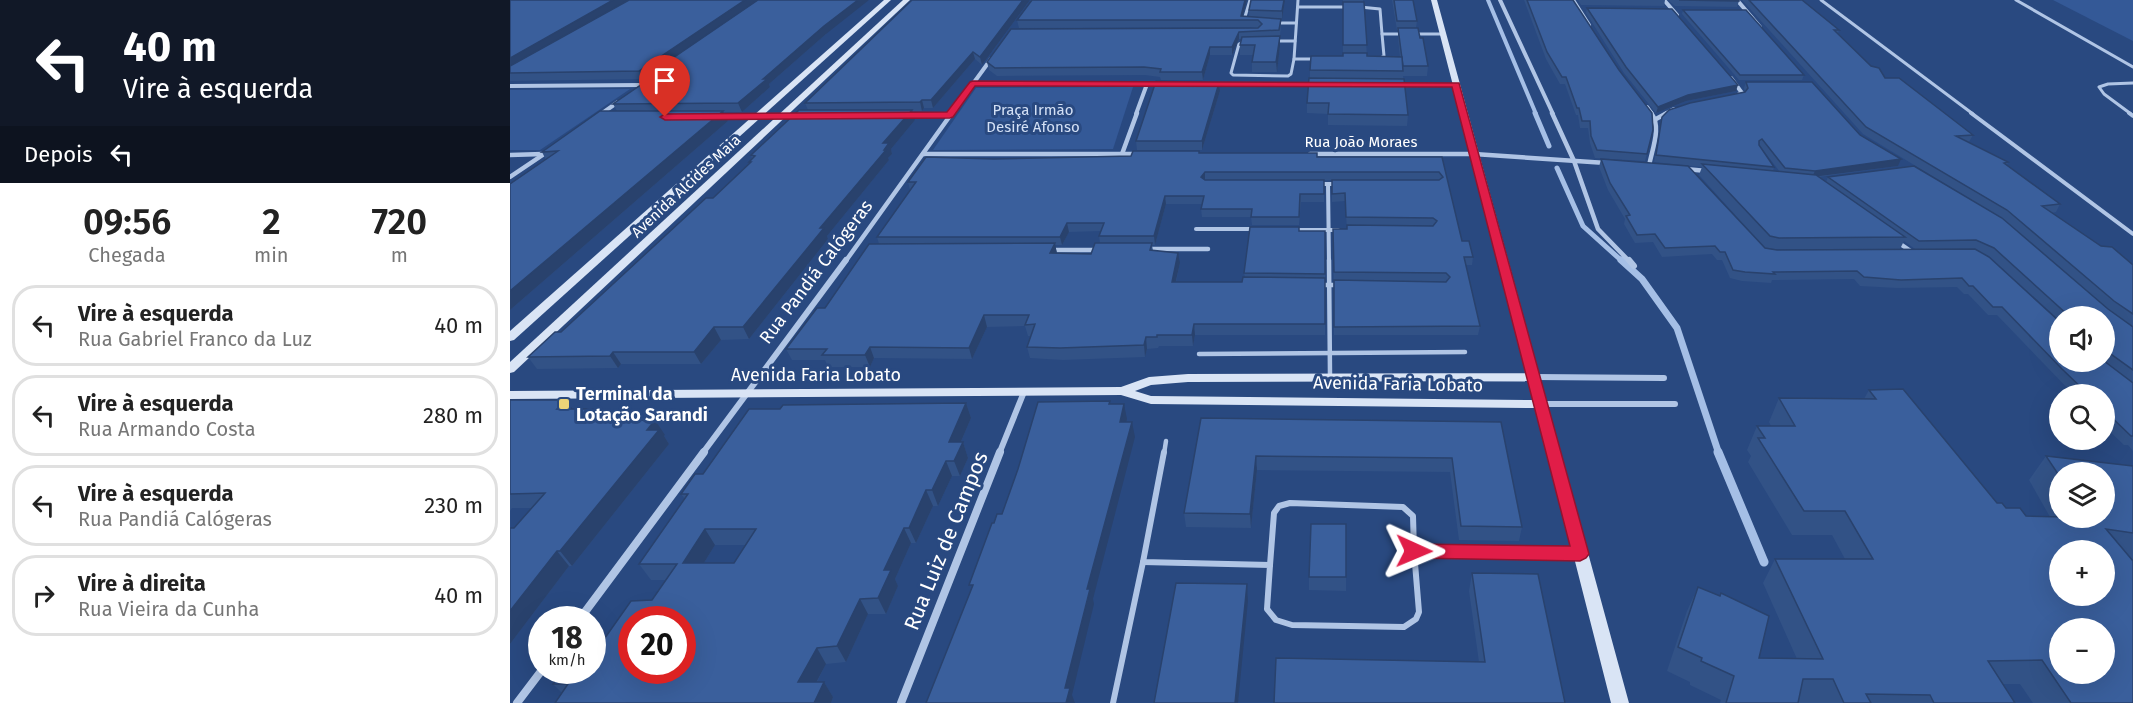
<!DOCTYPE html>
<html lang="pt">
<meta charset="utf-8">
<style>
:root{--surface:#fff;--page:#f2f2f2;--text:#222;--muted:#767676;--line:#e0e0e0}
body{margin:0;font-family:"Fira Sans",sans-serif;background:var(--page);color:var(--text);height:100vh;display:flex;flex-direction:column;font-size:22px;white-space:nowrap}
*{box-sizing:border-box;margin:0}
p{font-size:20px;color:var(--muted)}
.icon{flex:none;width:33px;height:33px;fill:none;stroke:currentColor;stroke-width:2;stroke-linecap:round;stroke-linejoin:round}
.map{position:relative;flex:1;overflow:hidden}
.drawer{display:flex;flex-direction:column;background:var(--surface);width:510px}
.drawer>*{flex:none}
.top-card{background:#111827;color:#fff;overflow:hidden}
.fabs{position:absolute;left:1539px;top:306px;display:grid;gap:12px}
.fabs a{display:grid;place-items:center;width:66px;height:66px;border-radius:50%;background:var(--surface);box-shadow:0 6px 24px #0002;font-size:30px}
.speed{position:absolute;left:18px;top:606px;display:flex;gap:12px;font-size:30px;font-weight:700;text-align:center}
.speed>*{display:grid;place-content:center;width:78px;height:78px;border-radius:50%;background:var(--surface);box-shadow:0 6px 24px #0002;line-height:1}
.speed small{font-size:15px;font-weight:400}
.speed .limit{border:9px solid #d22;background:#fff;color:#111}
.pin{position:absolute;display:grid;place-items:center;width:51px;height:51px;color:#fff;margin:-62px -26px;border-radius:50% 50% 50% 0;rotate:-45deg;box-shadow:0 0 6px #0007}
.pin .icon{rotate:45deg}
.me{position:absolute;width:66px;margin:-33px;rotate:91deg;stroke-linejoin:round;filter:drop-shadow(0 0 4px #0008)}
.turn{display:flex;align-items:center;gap:21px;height:126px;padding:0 24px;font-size:27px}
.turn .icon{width:78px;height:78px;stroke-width:2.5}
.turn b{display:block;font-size:42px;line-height:51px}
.then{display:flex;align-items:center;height:57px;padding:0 24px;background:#0003;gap:12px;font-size:22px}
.eta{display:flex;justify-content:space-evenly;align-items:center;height:102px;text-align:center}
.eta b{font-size:36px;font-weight:600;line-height:42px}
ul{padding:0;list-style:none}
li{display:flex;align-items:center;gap:18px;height:81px;margin:0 12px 9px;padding:0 12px;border:3px solid var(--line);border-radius:24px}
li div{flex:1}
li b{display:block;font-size:22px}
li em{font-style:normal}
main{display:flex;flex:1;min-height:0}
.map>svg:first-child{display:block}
.green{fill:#345997}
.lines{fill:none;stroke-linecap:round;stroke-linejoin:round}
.stream-far3{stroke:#a5bfe6;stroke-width:4}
.stream-far2{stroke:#a5bfe6;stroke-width:5}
.stream-far1{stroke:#a5bfe6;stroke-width:7}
.stream{stroke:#a5bfe6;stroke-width:9}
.lane-far3{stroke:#b0c5e5;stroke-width:3}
.lane-far2{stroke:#b0c5e5;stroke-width:4}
.lane-far1{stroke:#b0c5e5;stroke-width:4.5}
.lane{stroke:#b0c5e5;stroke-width:6}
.street-far3{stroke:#b0c5e5;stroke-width:4}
.street-far2{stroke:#b0c5e5;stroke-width:4.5}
.street-far1{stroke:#b0c5e5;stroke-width:6}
.street{stroke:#b0c5e5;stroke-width:8}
.secondary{fill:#d9e4f5;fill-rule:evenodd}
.wall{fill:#325286;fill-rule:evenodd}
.shaded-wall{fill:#29426d}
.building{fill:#3a5f9c;stroke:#29426d;stroke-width:1.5;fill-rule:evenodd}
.route{fill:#e11d48;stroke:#92132f;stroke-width:1.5}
.poi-dot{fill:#ecd378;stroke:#294980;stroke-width:2}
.labels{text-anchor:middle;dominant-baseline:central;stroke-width:6;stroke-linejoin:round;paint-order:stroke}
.far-park-label{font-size:15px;fill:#d3e0f5;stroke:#294980}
.far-street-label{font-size:15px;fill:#fff;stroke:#294980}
.street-label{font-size:18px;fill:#fff;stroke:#294980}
.poi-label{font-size:18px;font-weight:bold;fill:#fff;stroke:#294980;text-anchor:start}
.near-street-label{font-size:21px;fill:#fff;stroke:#294980}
</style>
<main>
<section class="drawer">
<div class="top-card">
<div class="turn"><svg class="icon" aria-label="left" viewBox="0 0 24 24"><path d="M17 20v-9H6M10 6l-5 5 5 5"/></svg><div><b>40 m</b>Vire à esquerda</div></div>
<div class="then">Depois<svg class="icon" aria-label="left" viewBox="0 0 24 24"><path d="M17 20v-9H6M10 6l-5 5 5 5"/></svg></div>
</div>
<div class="eta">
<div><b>09:56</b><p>Chegada</p></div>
<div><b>2</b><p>min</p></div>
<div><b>720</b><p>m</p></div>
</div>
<ul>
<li><svg class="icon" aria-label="left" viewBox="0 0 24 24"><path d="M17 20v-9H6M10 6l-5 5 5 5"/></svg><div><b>Vire à esquerda</b><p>Rua Gabriel Franco da Luz</p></div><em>40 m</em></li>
<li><svg class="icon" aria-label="left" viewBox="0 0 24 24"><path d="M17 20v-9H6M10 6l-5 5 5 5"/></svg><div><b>Vire à esquerda</b><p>Rua Armando Costa</p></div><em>280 m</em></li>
<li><svg class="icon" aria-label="left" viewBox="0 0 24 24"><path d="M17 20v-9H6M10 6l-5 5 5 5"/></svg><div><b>Vire à esquerda</b><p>Rua Pandiá Calógeras</p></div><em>230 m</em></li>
<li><svg class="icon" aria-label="right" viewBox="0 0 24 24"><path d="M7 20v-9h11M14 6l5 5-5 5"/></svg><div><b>Vire à direita</b><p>Rua Vieira da Cunha</p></div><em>40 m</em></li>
</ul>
</section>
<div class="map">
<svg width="1623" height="703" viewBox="0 0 1623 703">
<rect width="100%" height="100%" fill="#294980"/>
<g class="green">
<polygon points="1543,0 1623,0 1623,41"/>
<polygon points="623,87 603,149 423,150 466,88"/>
<polygon points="120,89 30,150 0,150 0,90"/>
</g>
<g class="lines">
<polyline class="stream-far3" points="978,0 1026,114"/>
<g class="stream-far2">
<polyline points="1025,113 1039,146"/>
<polyline points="1047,168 1073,226 1113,262"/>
</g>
<polyline class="stream-far1" points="1111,260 1132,279 1167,328 1209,454"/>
<polyline class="stream" points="1208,452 1254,562"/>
<g class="lane-far3">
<polyline points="788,0 784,59 807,59"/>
<polyline points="1311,0 1463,114"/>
<polyline points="1506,0 1623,67"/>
<polyline points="788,7 839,7"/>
<polyline points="850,7 870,9 872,34"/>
<polyline points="734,20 740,0"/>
<polyline points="765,23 786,23"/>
<polyline points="905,34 933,34"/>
<polyline points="735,41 729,44 721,73 723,75 778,76 781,74 784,59"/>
<polyline points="767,41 785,41"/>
<polyline points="870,58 874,56 872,34 894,34"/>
<polyline points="1621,114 1594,94 1589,87 1598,84 1623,83"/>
</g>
<g class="lane-far2">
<polyline points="1461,113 1623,234"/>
<polyline points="1619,113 1623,116"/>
<polyline points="809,184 828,184"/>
<polyline points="818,184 819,262"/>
<polyline points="686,229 744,229"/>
<polyline points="785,230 828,230"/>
</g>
<g class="lane-far1">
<polyline points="819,260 820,376"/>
<polyline points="810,285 829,285"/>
<polyline points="689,354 955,352"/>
<polyline points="654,454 656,441"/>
</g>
<g class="lane">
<polyline points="654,452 633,562 760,565 757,609 766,620 782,625 894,627 906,619 909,612 904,551 1068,553"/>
<polyline points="760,565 764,513 769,506 780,503 893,507 903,516 904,551"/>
<polyline points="603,703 633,562"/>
</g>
<g class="street-far3">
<polyline points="990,0 1043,114"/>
<polyline points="1063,0 1079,25"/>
<polyline points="1154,0 1167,15"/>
<polyline points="1227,0 1250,27"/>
<polyline points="1221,78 1232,93 1227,95"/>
<polyline points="463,84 651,84"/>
<polyline points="703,84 804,84"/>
<polyline points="889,85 946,85"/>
<polyline points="0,86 132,85"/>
<polyline points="1137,107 1142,114"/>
<polyline points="91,114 108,102"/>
<polyline points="441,114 481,59"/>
<polyline points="626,114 637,84"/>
<polyline points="1155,114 1164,109"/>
</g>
<g class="street-far2">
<polyline points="1042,113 1064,161 1088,229 1120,262"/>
<polyline points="90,115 93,113"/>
<polyline points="396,116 440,115"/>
<polyline points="210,117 289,116"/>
<polyline points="1146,119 1157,113"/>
<polyline points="413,154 628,154"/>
<polyline points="612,154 627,113"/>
<polyline points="800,154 964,154 1096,163"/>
<polyline points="0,155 33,154"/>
<path d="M1139,166c3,-17 13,-39 2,-53"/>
<polyline points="1175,169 1197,171"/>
<polyline points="0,177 40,150"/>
<polyline points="1386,241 1402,252"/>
<polyline points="635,249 698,249"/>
<polyline points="539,250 589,250"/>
<polyline points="335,262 442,113"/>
</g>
<g class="street-far1">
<polyline points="1119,260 1124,266"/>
<polyline points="1024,377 1154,378"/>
<polyline points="1031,404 1165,404"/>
<polyline points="192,454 336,260"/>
<polyline points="489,454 514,392"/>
</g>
<g class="street">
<polyline points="69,620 194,452"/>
<polyline points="7,703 32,670"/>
<polyline points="391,703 490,452"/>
</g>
<g class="secondary">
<polygon points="374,0 381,0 4,340 0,341 0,331"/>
<polygon points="393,0 400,0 4,372 0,373 0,362"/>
<path d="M921,0h6l192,703h-18l-75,-295 -385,-4 -30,-9 -611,4v-8l611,-4 28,-10 39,-3 339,-1zM1019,381l4,19 -382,-4 -16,-5 16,-6 37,-3z"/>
</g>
</g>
<g class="wall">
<polygon points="0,0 316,34 259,84 260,87 232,112 214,112 218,121 0,310 0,184 36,160 32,152 107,111 103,104 145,75 144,72 133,79 0,81"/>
<polygon points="520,0 472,65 465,59 423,108 414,108 412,111 402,111 405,120 381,149 382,154 378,158 379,160 317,236 318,239 239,339 211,340 191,364 111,364 108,368 27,369 18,357 51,332 203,198 239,163 239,162 242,158 241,155 298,110 295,103"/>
<polygon points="522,0 737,0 733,16 739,17 739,10 775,0 772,19 765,18 771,19 771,26 770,36 770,46 767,72 742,72 742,62 743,55 730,55 730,45 732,39 729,39 722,55 700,55 693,80 651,80 650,77 635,75 487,76 479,70 477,62 748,27 509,28 507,20"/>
<polygon points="833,0 853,0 857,56 890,57 888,38 888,30 887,30 882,0 903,0 907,21 906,28 918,66 917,76 893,76 898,115 897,126 818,125 818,114 797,113 797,103 800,78 800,70 833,56"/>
<polygon points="1014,0 1063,0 1143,130 1135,161 1085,158 1080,143 1078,128 1070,128 1068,115 1066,115 1055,84 1050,84 1036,59"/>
<polygon points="1068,0 1155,0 1154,6 1071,5"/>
<polygon points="1158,0 1229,0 1229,1 1227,7 1165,6"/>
<path d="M1232,0h60l37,30 -1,3 33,33 14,12 88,57 -4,7h-1l40,20 -1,3 53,39 -4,8 -4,1 49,33 32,19v186l-5,-6h-4l-20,-19v-32h-31l-76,-79h-9l-20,-21h-4l-7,-7 -60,1 -37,-2 -6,-7 -82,1 -1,3 -29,-2 -12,-3 -8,-18h-5l-5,-6 -50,3 -9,-15 -18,1 -11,-19 1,-5 -17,-29 -9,-23 2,-8 164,89 12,2 197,-1h-59l-11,-8 -4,8h-126l-9,-1 -66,-73 3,-8 -48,-5 8,-45 83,-25 -1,-4 2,-6 114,53 38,31 -80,11 8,5 2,-5 147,25 -112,-68zM1249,146h1l20,26 -7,-1 1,-4zM1470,252l9,4 71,65v-5h44v46z"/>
<polygon points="1077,8 1226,91 1176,101 1146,113 1114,73 1076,13"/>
<polygon points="1173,10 1294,75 1292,80 1229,80 1172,14"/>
<polygon points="709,83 710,91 692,150 627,150 626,141"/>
<path d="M689,153l118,4h125l20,84 11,16 -1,8h-6l14,61 -2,9h-144l-1,-106h14l-2,-28 -13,1v-22h107h-234h119v22h-23l-2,23h-47l-1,-8h-49l-1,-8 1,-5h-36l-11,41h-3l1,6 27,12 -4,19h66l3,-5 -1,-4 55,-42h26v104h-130l-2,11h-34l-1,2 -11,1 -2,8 -82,3 -33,-2 -3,-11 4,-11h-3l-3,-10 -38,1 -15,32 -98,-1 -4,9h-42l-3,-7h-33l-6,-11 39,-41 54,-64 -2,-7 33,-47 -2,-8 86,-23 137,-3zM591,231l-2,5 1,7 -9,11 -34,-1 -2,-8h7l7,-13z"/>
<path d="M1359,390l128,113 9,5 20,8 24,1 -21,-37 17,-24 87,10v94l-1,-1 1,144h-100l-13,-19h-17l12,19h-295l1,-3 -31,-15v-3l-23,-11 20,-60 11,-24 61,71 38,1 -34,-76 12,-24h70l-13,-24h-40l-44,-73 3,-6 -4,-6 10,-24h14l-2,-4 10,-24 85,1zM1550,472l44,46h-44z"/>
<polygon points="0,400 56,400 62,409 87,409 95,421 155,435 154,436 159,444 62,566 59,566 0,644 0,528 4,528 22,508 2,508 0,511"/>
<path d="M456,403l5,15 -10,24h2l5,16 -8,18h-8l-14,30h-5l-17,37h-5l-16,36 3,7 -12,28h-18l-22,48 -20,2 -9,18h7l9,15 -2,6h-276l7,-10 -9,-9 99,-84 14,-20h-15l-12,-16 46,-65 -4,-5 22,-20 77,-65zM205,545h31l-12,18h-30z"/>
<polygon points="691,418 991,422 1012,527 1009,541 949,540 940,472 747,470 741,528 676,527 674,513"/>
<polygon points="962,573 1055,703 969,662 959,591"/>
<polygon points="799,577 836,577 836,591 799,590"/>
</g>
<g class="shaded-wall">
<polygon points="103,0 119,0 0,68 0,58"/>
<polygon points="235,0 248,0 133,79 129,71"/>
<polygon points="348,0 359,0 316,34 259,84 260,87 232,112 228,103 253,79 314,26"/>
<polygon points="513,0 520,0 472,65 470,57"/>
<polygon points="735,0 737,0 732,20 731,16"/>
<polygon points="774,0 775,0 772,19 772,11"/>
<polygon points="729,32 729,39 722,55 722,47"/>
<polygon points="770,36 770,46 767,72 766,62"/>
<polygon points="700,47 700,55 693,80 692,72"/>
<polygon points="463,52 465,59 423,108 421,100"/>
<polygon points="709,83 710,91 692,150 692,141"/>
<polygon points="1228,85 1226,91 1176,101 1146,113 1148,107 1178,95"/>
<polygon points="412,100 414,108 412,111 410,102"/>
<polygon points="402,110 405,120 381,149 382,154 378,158 379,160 317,236 318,239 239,339 233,327 310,228 373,143"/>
<polygon points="213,111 218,121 0,310 0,291"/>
<polygon points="1391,159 1388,166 1302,177 1305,171"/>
<polygon points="695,172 695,180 691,177"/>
<polygon points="655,196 656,204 645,245 644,236"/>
<polygon points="557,223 559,232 552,245 550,237"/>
<polygon points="545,243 547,254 540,253"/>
<polygon points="668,253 670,263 663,293 662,282"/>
<polygon points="474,315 477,327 462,359 459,348"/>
<polygon points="684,324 685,335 683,346 682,335"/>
<polygon points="204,327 211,340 191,364 184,352"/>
<polygon points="636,337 637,349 635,357 634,345"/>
<polygon points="360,347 364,358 360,367 355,355"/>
<polygon points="103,352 111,364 108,368 100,356"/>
<polygon points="56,400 66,414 47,409"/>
<polygon points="456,403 461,418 444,458 439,442"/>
<polygon points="614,404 617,419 613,437 610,422"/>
<polygon points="87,409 97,423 76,421"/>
<polygon points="145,420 155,435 154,436 159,444 62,566 50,551 137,430"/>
<polygon points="622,422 625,437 583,599 584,604 562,695 565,703 556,703 555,688 577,589"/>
<polygon points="453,442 458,458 450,476 444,461"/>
<polygon points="746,456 747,470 741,528 740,514"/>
<polygon points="436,461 442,476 428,506 422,490"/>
<polygon points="416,490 423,506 406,543 399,528"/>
<polygon points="394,528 401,543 385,579 388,586 376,614 368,598 374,570"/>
<polygon points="195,529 205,545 184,579 173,563"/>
<polygon points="47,551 59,566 0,644 0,611"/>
<polygon points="737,584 738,601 728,703 725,703"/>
<polygon points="350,599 358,614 336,662 327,646"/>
<polygon points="307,648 316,664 298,698 288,682"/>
<polygon points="314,682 323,697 321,703 304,703"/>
</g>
<g class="building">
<polygon points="0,0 103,0 0,58"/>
<polygon points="119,0 235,0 129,71 0,73 0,66"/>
<polygon points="248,0 348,0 314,26 253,79 257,79 228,103 103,104 151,71 144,71"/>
<polygon points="402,0 513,0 470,57 463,52 421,100 412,100 410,102 295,103"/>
<polygon points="522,0 735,0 731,16 771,19 769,30 729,32 722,47 700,47 692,72 650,72 651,69 634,67 485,68 477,62 501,29 748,28 752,24 748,20 507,20"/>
<polygon points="741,0 774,0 772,11 739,10"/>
<polygon points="884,0 903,0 907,21 887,21"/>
<polygon points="1017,0 1063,0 1109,70 1142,113 1143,130 1137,154 1087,150 1081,136 1080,121 1072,121 1069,108 1067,108 1056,77 1052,77 1037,52"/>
<polygon points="1169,0 1229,0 1229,1"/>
<polygon points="1239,0 1292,0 1329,30 1324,30 1361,66 1369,68 1375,78 1389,78 1463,135 1446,136 1498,162 1494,163 1550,204 1532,206 1591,246 1602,247 1623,265 1623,314 1604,301 1497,210 1356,127"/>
<polygon points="833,2 854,2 857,45 833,45"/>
<polygon points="1077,8 1162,9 1228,85 1178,95 1148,107 1116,67"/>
<polygon points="1173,10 1236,10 1294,75 1230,75"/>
<polygon points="888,28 908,28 910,38 913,38 918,66 893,66"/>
<polygon points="770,36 766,62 742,62 745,45 730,45 732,37"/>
<polygon points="833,53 857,53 857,56 892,57 893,71 800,70 801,56 833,56"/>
<polygon points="799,78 894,79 898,115 818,114 819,103 797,103"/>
<polygon points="646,81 709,83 692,141 626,141"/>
<polygon points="1236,82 1302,82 1350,135 1391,159 1305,171 1275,168 1252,139 1249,141 1249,145 1264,167 1146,155 1152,117 1159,110 1180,103 1235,92 1238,88"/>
<polygon points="289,110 402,110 373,143 379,143 374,150 376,150 310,228 314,228 233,327 204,327 184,352 103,352 100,356 18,357 45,332 51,332 196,198 203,198 241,162 239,162 245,156 241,155"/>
<polygon points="90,111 213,111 0,291 0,184 48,151 32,152"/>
<polygon points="623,151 689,151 689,153 807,153 807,157 932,157 952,241 959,241 963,257 954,257 970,326 824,327 824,280 936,282 940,277 936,273 824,272 823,229 837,229 837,225 923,226 927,221 923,218 836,217 835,193 822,194 822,180 929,180 933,177 929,172 695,172 691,177 695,180 814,180 814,194 790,194 789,217 741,217 742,209 691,209 694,196 655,196 644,236 589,236 594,223 557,223 550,237 367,237 406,182 398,182 416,157 484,159 621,156"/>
<polygon points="1091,159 1178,166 1255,248 1267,250 1465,249 1479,257 1550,322 1550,362 1594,361 1623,383 1623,436 1621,436 1594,410 1594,394 1578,394 1552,369 1492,307 1483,307 1463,286 1459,286 1452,278 1391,280 1354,277 1347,271 1263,272 1265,274 1235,272 1223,270 1215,252 1210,252 1205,246 1155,248 1145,234 1127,235 1116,216 1120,215 1100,183"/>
<polygon points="1192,164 1306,175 1395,237 1269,238 1260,236"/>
<polygon points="1404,166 1492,218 1598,309 1623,327 1623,370 1594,349 1594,316 1559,316 1484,248 1466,240 1409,241 1318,177"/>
<polygon points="740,227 789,227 789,231 815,231 815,274 734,273"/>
<polygon points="545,243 540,253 581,254 585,243 642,243 640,250 668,253 662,282 732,282 733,277 815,278 815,324 684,324 682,335 647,335 647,337 636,337 634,345 550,348 517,347 525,324 515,325 519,315 474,315 459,348 360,347 355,355 312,355 317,349 276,349 307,308 315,308 359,244"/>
<path d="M1393,389l94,114h5l4,5h14l6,8 78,2v-46h-44v5l-14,-21 87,10v67l-27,-4 27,32v142h-62l-29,-43 -54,1 27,42h-81l-4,-8 -64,-1 5,9h-27l-11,-24h-30l-5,24h-72l8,-27 -33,-15 1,-3 -24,-11 20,-60 22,9 1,-3 48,23 -10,42 64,1 -48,-100h98l-28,-48h-41l-46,-73h7l-8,-12h38l-16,-28 97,1 -7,-9zM1550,550h44v46h-44zM1550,628h44v46h-44z"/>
<polygon points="0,400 56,400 47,409 87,409 76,421 145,420 137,430 149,430 50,551 47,551 0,611 0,528 4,528 35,493 0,494"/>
<polygon points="600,401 599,404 614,404 610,422 622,422 577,589 580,589 555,688 560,688 556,703 416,703 463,585 459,585 482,523 484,523 487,514 492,514 508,469 528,402"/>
<path d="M456,403l-17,39h14l-9,19h-8l-14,29h-6l-17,38h-5l-20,42h7l-13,28 -18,1 -23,47 -20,2 -19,34h26l-10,21h-259l13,-19h-15l9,-14h30v-25h8l31,-44 21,-1 25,-36h-38l49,-70h-7l14,-20h8l46,-65h31l3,-4zM195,529h51l-22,34h-51zM122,620h50v50h-50z"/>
<polygon points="691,418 991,422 1012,527 951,526 942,458 746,456 740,514 674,513"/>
<polygon points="801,524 836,524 836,577 799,577"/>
<polygon points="962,573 1028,574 1055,703 764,703 766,658 975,662"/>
<polygon points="666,583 737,584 725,703 644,703"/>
</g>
<polygon class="route" points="463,81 949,83 1079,554 1076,558 1070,561 904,558 898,556 895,551 898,546 904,544 1060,546 942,87 465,86 443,117 440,118 155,120 150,117 155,114 437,112 460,82"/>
<rect class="poi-dot" x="48" y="398" width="12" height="12" rx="3"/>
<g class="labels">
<g class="far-park-label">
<text x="523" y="110">Praça Irmão<tspan x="523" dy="17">Desiré Afonso</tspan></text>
</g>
<g class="far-street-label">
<text x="851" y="142">Rua João Moraes</text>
<text transform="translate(176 186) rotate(-43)">Avenida Alcides Maia</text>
</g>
<g class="street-label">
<text transform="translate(306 272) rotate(-53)">Rua Pandiá Calógeras</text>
<text x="306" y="375">Avenida Faria Lobato</text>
<text transform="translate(888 384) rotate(1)">Avenida Faria Lobato</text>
</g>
<g class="poi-label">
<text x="66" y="394">Terminal da<tspan x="66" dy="21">Lotação Sarandi</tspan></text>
</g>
<g class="near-street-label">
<text transform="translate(436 541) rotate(-68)">Rua Luiz de Campos</text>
</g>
</g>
</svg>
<div class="fabs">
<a><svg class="icon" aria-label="sound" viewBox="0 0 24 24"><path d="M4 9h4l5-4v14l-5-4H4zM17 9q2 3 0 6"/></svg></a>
<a><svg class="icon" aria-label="search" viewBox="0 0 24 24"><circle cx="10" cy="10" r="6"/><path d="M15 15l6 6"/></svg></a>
<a><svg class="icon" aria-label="layers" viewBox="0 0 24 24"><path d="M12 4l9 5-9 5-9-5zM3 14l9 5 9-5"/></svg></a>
<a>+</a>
<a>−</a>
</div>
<div class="speed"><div>18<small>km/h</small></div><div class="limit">20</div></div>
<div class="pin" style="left:155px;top:117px;background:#d93025"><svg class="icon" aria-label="arrive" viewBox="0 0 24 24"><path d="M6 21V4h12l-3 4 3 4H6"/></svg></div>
<svg class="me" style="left:904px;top:551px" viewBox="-20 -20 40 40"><path d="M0-17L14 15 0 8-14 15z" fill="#e11d48" stroke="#fff" stroke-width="4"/></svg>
</div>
</main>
